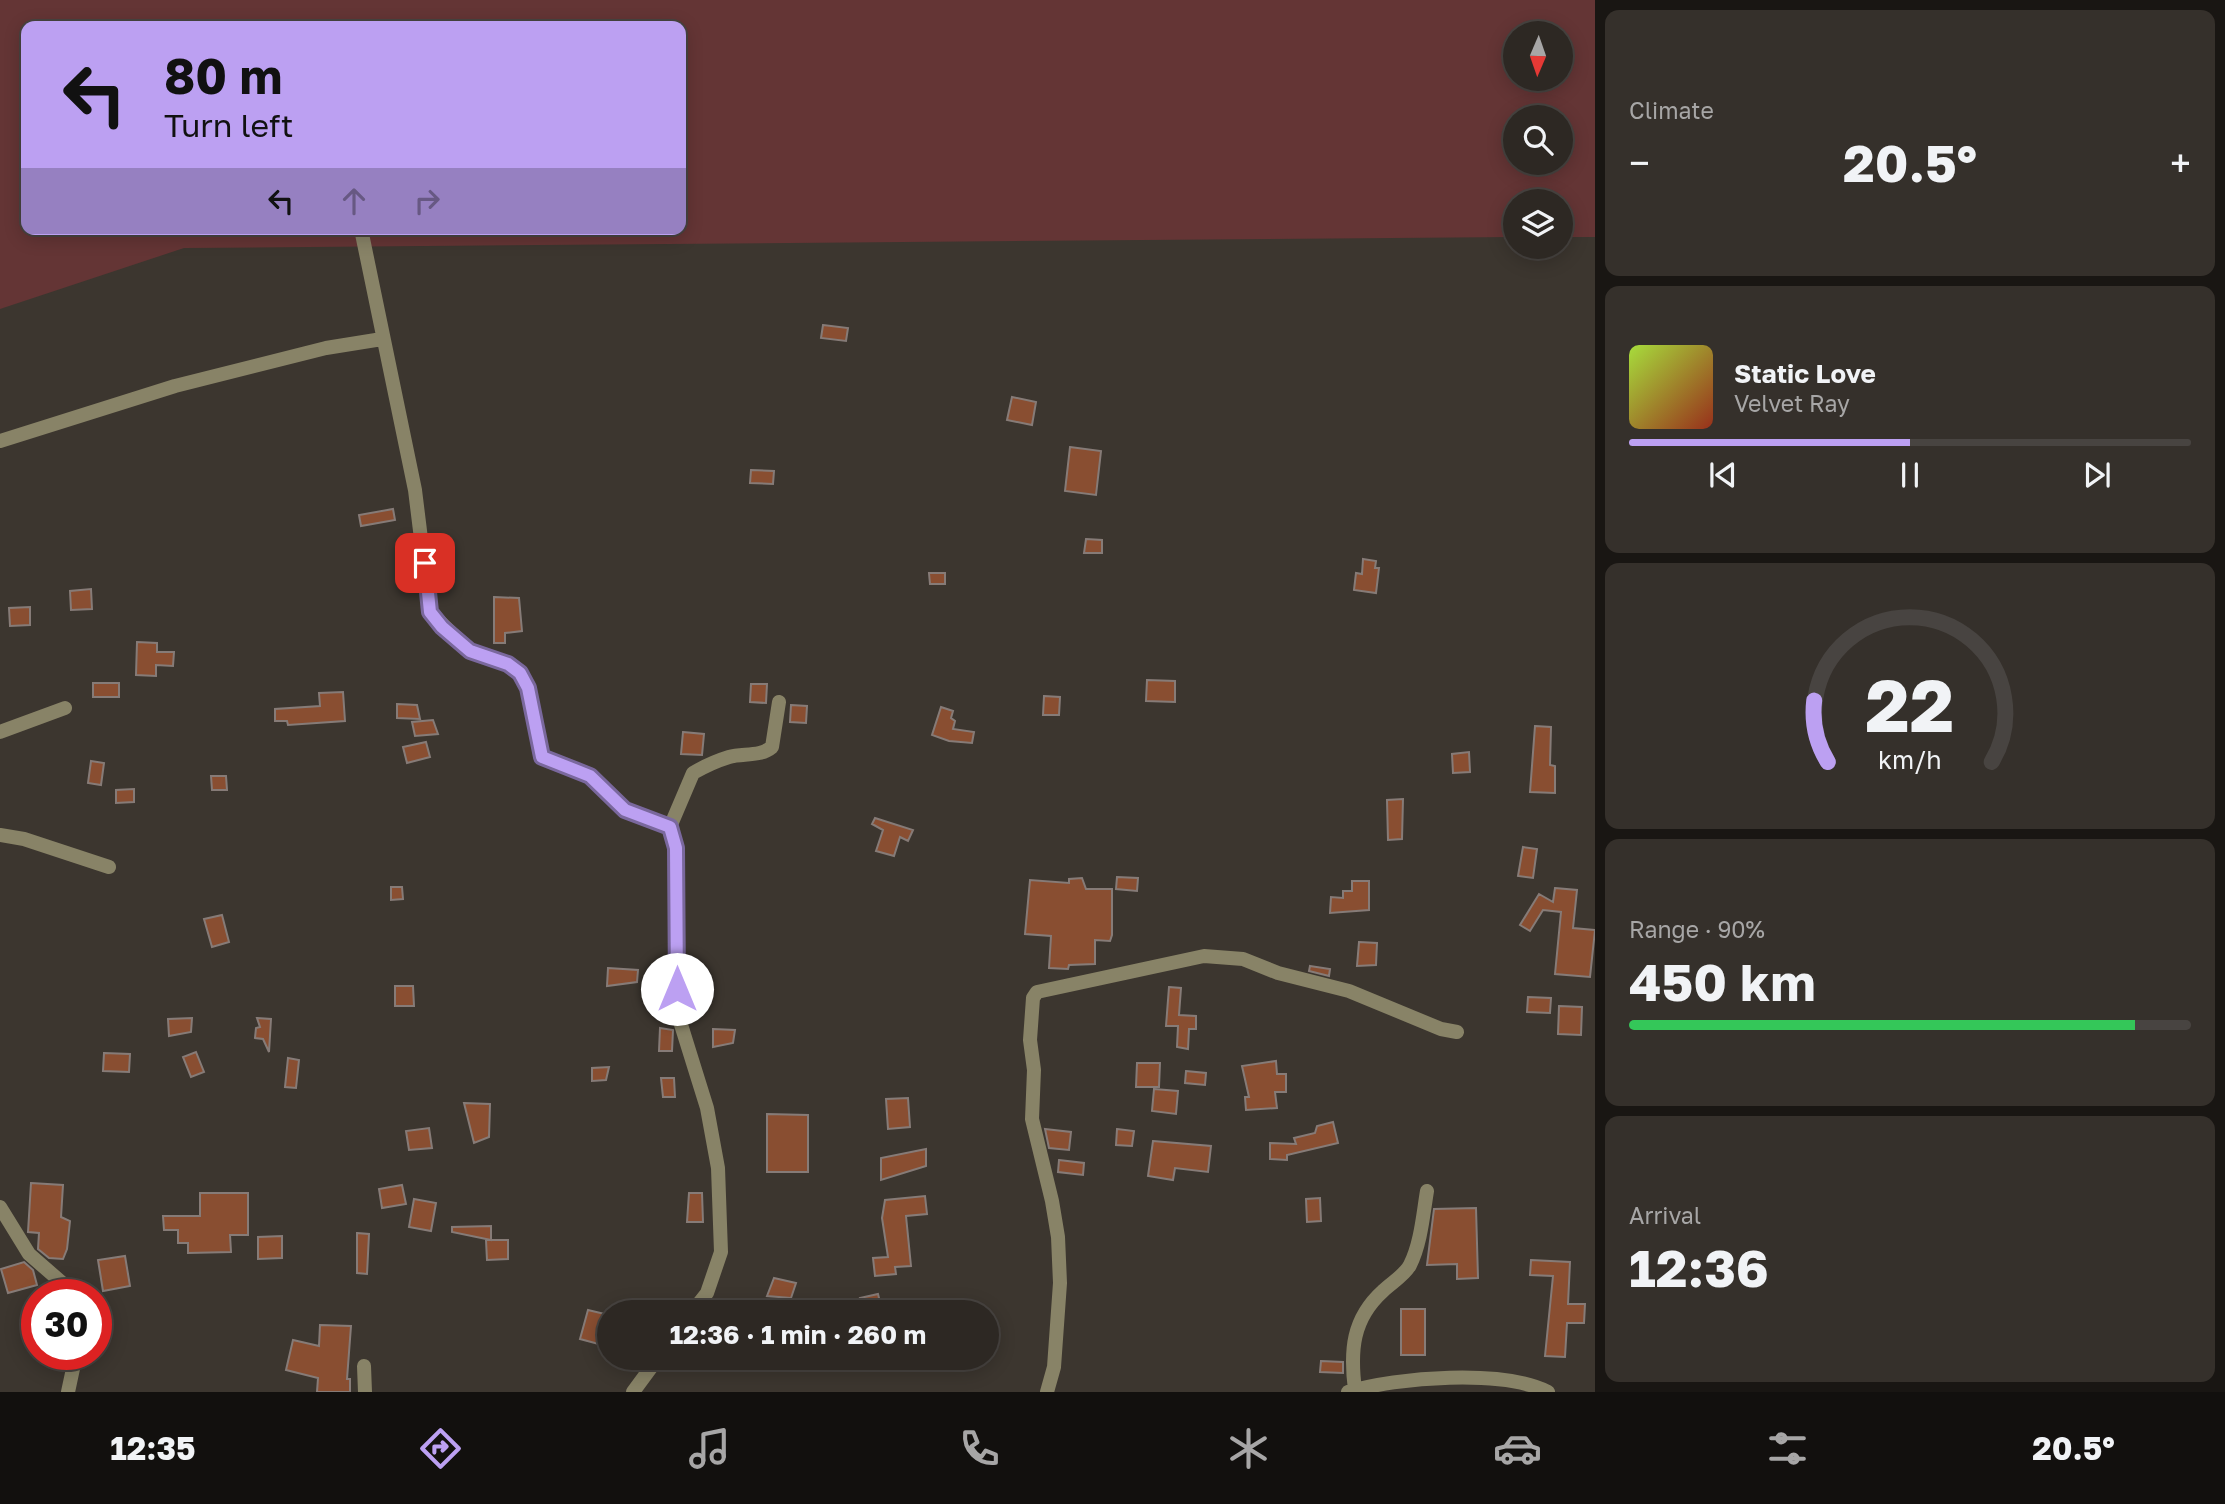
<!DOCTYPE html>
<meta charset="utf-8">
<style>
body{margin:0;font-family:"Golos Text",sans-serif;background:#35302b;color:#f1f3f6;height:100vh;display:flex;flex-direction:column;font-size:26px;white-space:nowrap}
*{box-sizing:border-box;margin:0}
p{font-size:23px;color:#a7a6a6}
.icon{flex:none;width:38px;height:38px;fill:none;stroke:currentColor;stroke-width:2;stroke-linecap:round;stroke-linejoin:round}
.map{position:relative;flex:1;overflow:hidden}
.side{display:flex;flex-direction:column;gap:10px;padding:10px;background:#191613;width:630px}
.side>*{flex:none}
.banner{position:absolute;left:21px;top:21px;width:665px;height:214px;border-radius:14px;box-shadow:0 4px 18px #0003,0 0 0 2px #484441;background:#bca0f2;color:#111;overflow:hidden}
.needle{width:46px;rotate:182deg}
.fabs{position:absolute;left:1503px;top:21px;display:grid;gap:14px}
.fabs a{display:grid;place-items:center;width:70px;height:70px;border-radius:50%;background:#2d2823;box-shadow:0 4px 18px #0003,0 0 0 2px #484441;font-size:35px}
.speed{position:absolute;left:21px;top:1279px;display:flex;gap:14px;font-size:35px;font-weight:700;text-align:center}
.speed>*{display:grid;place-content:center;width:91px;height:91px;border-radius:50%;background:#2d2823;box-shadow:0 4px 18px #0003,0 0 0 2px #484441;line-height:1}
.speed .limit{border:10px solid #d22;background:#fff;color:#111}
.pin{position:absolute;display:grid;place-items:center;width:60px;height:60px;color:#fff;margin:-30px;border-radius:14px;box-shadow:0 4px 10px #0006}
.me{position:absolute;width:77px;margin:-38px;rotate:0deg;stroke-linejoin:round;filter:drop-shadow(0 0 5px #0008)}
.turn{display:flex;align-items:center;gap:24px;height:147px;padding:0 28px;font-size:32px}
.turn .icon{width:91px;height:91px;stroke-width:2.5}
.turn b{display:block;font-size:49px;line-height:60px}
.lanes{display:flex;align-items:center;height:66px;padding:0 28px;background:#0003;justify-content:center;gap:35px;direction:ltr}
.lanes .off{opacity:.35}
.big{font-size:52px;font-weight:700;line-height:1.1}
.side .widget{flex:1;display:flex;flex-direction:column;justify-content:center;gap:10px;min-width:0;padding:0 24px;border-radius:14px;background:#35302b}
.side .dial{align-items:center;gap:0}
.dial svg{height:182px;overflow:visible;fill:none;stroke:#484441;stroke-width:7;stroke-linecap:round;text-anchor:middle}
.dial text{fill:#f1f3f6;stroke:none}
.song{display:flex;align-items:center;gap:21px}
.cover{width:84px;height:84px;border-radius:10px;background:linear-gradient(135deg,hsl(80 70% 55%),hsl(10 70% 35%))}
.played{height:7px;border-radius:4px;background:linear-gradient(90deg,#bca0f2 50%,#484441 50%)}
.keys{display:flex;justify-content:space-around;direction:ltr}
.heat{display:flex;justify-content:space-between;align-items:center;font-size:38px;direction:ltr}
.charge{height:10px;border-radius:5px;background:linear-gradient(90deg,#34c759 90%,#484441 0)}
.trip{position:absolute;left:597px;top:1300px;width:402px;height:70px;border-radius:35px;background:#2d2823;box-shadow:0 4px 18px #0003,0 0 0 2px #484441;font-weight:700;line-height:70px;text-align:center}
.dock{display:flex;height:112px;justify-content:space-around;align-items:center;background:#12100e;color:#a7a6a6}
.dock .icon{width:49px;height:49px}
.dock .active{color:#bca0f2}
.dock b{font-size:32px;color:#f1f3f6}
main{display:flex;flex:1;min-height:0}
.map>svg:first-child{display:block}
.green{fill:#643535;fill-rule:evenodd}
.building{fill:#894e31;stroke:#867b77;stroke-width:2}
.lines{fill:none;stroke-linecap:round;stroke-linejoin:round}
.minor{stroke:#888367;stroke-width:14}
.route-casing{stroke:#7a689d;stroke-width:18}
.route{stroke:#bca0f2;stroke-width:12}
</style>
<main>
<div class="map">
<svg width="1595" height="1392" viewBox="0 0 1595 1392">
<rect width="100%" height="100%" fill="#3c362f"/>
<path class="green" d="M0 0H1595V237H1561V201H1516L1515 237 184 248 0 309ZM26 26H681V229H26ZM1516 33H1561V79H1516ZM1516 117H1561V163H1516Z"/>
<path class="building" d="M823 325 848 328 846 341 821 338Z
M1012 397 1036 402 1032 425 1007 420Z
M1070 447 1101 451 1096 495 1065 491Z
M751 470 774 471 773 484 750 483Z
M393 509 395 520 361 526 359 515Z
M1086 539 1102 540V553H1084Z
M1363 559 1376 561 1375 568H1379L1376 593 1354 590 1356 573 1362 574Z
M929 573H945V584H930Z
M91 589 92 609 71 610 70 591Z
M494 597 519 598 522 631 505 633V643H494Z
M30 607V625L10 626 9 608Z
M137 642 157 643V652H174L173 666 156 665V676L136 675Z
M1147 680 1175 681V702L1146 701Z
M93 683H119V697H93Z
M751 684H767L766 703 750 702Z
M343 692 345 721 288 725 287 721H275V709L320 706 319 693Z
M1044 696 1060 697 1059 715H1043Z
M397 704 417 705 420 719 397 718Z
M791 705 807 706 806 723 790 722Z
M941 707 953 711 951 718 955 721 953 729 974 732 972 743 949 741 932 735Z
M433 720 438 734 415 736 412 722Z
M1535 726 1551 727 1550 765 1555 766V793L1530 792Z
M683 732 704 734 702 755 681 754Z
M426 742 430 757 407 763 403 747Z
M1469 752 1470 772 1453 773 1452 754Z
M91 761 104 763 101 785 88 783Z
M211 776H226L227 790H212Z
M134 789V802L116 803V790Z
M1403 799 1402 839 1388 840 1387 800Z
M875 818 913 830 908 841 900 837 894 856 876 851 883 830 872 824Z
M1523 847 1537 849 1533 878 1518 876Z
M1117 877 1138 878 1137 891 1116 889Z
M1082 878 1086 889H1112V935L1110 941 1095 940V964L1069 965 1068 969 1049 968 1051 936 1025 934 1030 880 1069 883V879Z
M1352 881H1369V910L1330 913 1331 897 1343 898V891H1352Z
M391 887H402L403 899 391 900Z
M1555 888 1577 890 1573 928 1595 930 1590 977 1555 974 1561 912 1543 910 1530 931 1520 925 1539 894 1553 902Z
M222 915 229 942 212 947 204 919Z
M1359 942 1377 943 1376 965 1357 966Z
M1310 966 1330 969 1329 976 1309 971Z
M608 968 638 970 637 982 607 986Z
M395 986H413L414 1006H395Z
M1169 987 1181 988 1179 1015 1196 1016V1029H1189L1188 1049 1177 1047 1178 1026H1166Z
M1528 997 1551 998 1550 1013 1527 1012Z
M1559 1006 1582 1007 1581 1035 1558 1034Z
M192 1018 191 1032 169 1036 168 1019Z
M257 1018 271 1019 269 1052 263 1039 255 1038 256 1028 260 1027Z
M660 1028 673 1030 672 1051H659Z
M713 1029 735 1030 733 1043 713 1047Z
M196 1052 204 1072 191 1077 183 1057Z
M104 1053 130 1054 129 1072 103 1071Z
M288 1058 299 1060 296 1088 285 1087Z
M1276 1061 1277 1074H1286V1092H1275L1277 1108 1246 1110 1245 1097H1249L1242 1066Z
M1137 1063H1160L1159 1087H1136Z
M609 1067 606 1080 592 1081V1068Z
M1186 1071 1206 1073 1205 1085 1185 1083Z
M661 1078H674L675 1097H663Z
M1154 1089 1178 1091 1176 1114 1152 1111Z
M908 1098 910 1127 888 1129 886 1099Z
M464 1103 490 1104 489 1137 474 1143Z
M767 1114 808 1115V1172H767Z
M1333 1122 1338 1143 1287 1155V1160L1270 1159V1143L1296 1144 1294 1138 1315 1133 1317 1126Z
M429 1128 432 1148 409 1150 406 1131Z
M1045 1129 1071 1132 1069 1150 1049 1148Z
M1117 1129 1134 1131 1132 1146 1116 1145Z
M1153 1141 1211 1146 1208 1172 1175 1168 1173 1180 1148 1176Z
M926 1149V1166L881 1180V1158Z
M1059 1160 1084 1163 1083 1175 1058 1172Z
M31 1183 63 1185 61 1217 70 1221 67 1249 63 1259 49 1258 38 1249 39 1233 28 1232Z
M402 1185 406 1204 382 1208 379 1189Z
M200 1193H248V1235H230L231 1252 188 1253V1243H178V1230H164L163 1216H200Z
M689 1193H702L703 1222H687Z
M925 1196 927 1214 906 1216 911 1266 895 1267 896 1274 875 1276 873 1258 888 1257 882 1218 885 1200Z
M1320 1198 1321 1221 1307 1222 1306 1199Z
M414 1199 436 1203 431 1231 409 1227Z
M1476 1208 1478 1278 1457 1279V1264L1427 1265 1434 1209Z
M491 1226V1240L452 1232V1227Z
M357 1233 369 1234 367 1274 357 1273Z
M282 1236V1258L258 1259V1237Z
M486 1240H508V1259L487 1260Z
M125 1256 130 1286 103 1291 98 1260Z
M1531 1260 1570 1262 1568 1304H1585L1584 1323H1567L1565 1357 1545 1356 1553 1276 1530 1275Z
M24 1262 33 1270 37 1285 8 1293 1 1269Z
M774 1278 796 1283 791 1298 767 1296Z
M878 1294 881 1306 863 1309 860 1298Z
M816 1299 832 1300 831 1310 815 1312Z
M1401 1309H1425V1355H1401Z
M588 1310 609 1315 606 1346 580 1339Z
M320 1325 351 1326 347 1379H350V1392H317L318 1378 286 1370 293 1340 319 1346Z
M1321 1361 1343 1362V1373L1320 1372Z"/>
<g class="lines">
<path class="minor" d="M361 229 415 490 430 612 470 651 508 664 520 673 528 688 543 757 590 776 625 810 670 827 676 848 678 1015 707 1108 718 1168 721 1252 707 1293 692 1312
M0 441 175 386 326 348 382 339
M0 732 65 708
M670 827 693 773C705 766 716 761 729 757 743 753 760 757 772 747L779 702
M0 835 24 839 109 867
M0 1207 29 1254 76 1295
M364 1366 365 1392
M1355 1390C1350 1351 1352 1319 1383 1291 1391 1283 1405 1275 1410 1265 1421 1243 1423 1215 1427 1191
M68 1392 74 1364 84 1354
M633 1392 658 1358
M1047 1392 1054 1367 1060 1283 1058 1237 1052 1201 1032 1119 1034 1070 1030 1040 1033 998 1037 992 1204 956 1243 959 1278 973 1349 991 1441 1029 1457 1032
M1348 1392C1397 1377 1503 1369 1548 1392"/>
</g>
<g class="lines">
<g class="route-casing">
<path id="route" d="M425 563 430 612 442 627 470 651 508 664 520 673 528 688 542 757 590 776 625 810 670 827 676 848 677 989"/>
</g>
<use href="#route" class="route"/>
</g>
</svg>
<div class="fabs">
<a><svg class="needle" viewBox="-14 -14 28 28"><path d="M0-13l5 13h-10z" fill="#e53935"/><path d="M0 13l5-13h-10z" fill="#a7a6a6"/></svg></a>
<a><svg class="icon" aria-label="search" viewBox="0 0 24 24"><circle cx="10" cy="10" r="6"/><path d="M15 15l6 6"/></svg></a>
<a><svg class="icon" aria-label="layers" viewBox="0 0 24 24"><path d="M12 4l9 5-9 5-9-5zM3 14l9 5 9-5"/></svg></a>
</div>
<div class="speed"><div class="limit">30</div></div>
<div class="pin" style="left:425px;top:563px;background:#d93025"><svg class="icon" aria-label="arrive" viewBox="0 0 24 24"><path d="M6 21V4h12l-3 4 3 4H6"/></svg></div>
<svg class="me" style="left:677px;top:989px" viewBox="-20 -20 40 40"><circle r="19" fill="#fff"/><path d="M0-13L10 11 0 6-10 11z" fill="#bca0f2"/></svg>
<div class="trip">12:36 · 1 min · 260 m</div>
<div class="banner">
<div class="turn"><svg class="icon" aria-label="left" viewBox="0 0 24 24"><path d="M17 20v-9H6M10 6l-5 5 5 5"/></svg><div><b>80 m</b>Turn left</div></div>
<div class="lanes"><svg class="icon" aria-label="left" viewBox="0 0 24 24"><path d="M17 20v-9H6M10 6l-5 5 5 5"/></svg><svg class="icon off" aria-label="ahead" viewBox="0 0 24 24"><path d="M12 20V5M6 11l6-6 6 6"/></svg><svg class="icon off" aria-label="right" viewBox="0 0 24 24"><path d="M7 20v-9h11M14 6l5 5-5 5"/></svg></div>
</div>
</div>
<section class="side">
<div class="widget"><p>Climate</p>
<div class="heat"><a>−</a><b class="big">20.5°</b><a>+</a></div>
</div>
<div class="widget">
<div class="song"><i class="cover"></i><div><b>Static Love</b><p>Velvet Ray</p></div></div>
<div class="played"></div>
<div class="keys"><svg class="icon" aria-label="previous" viewBox="0 0 24 24"><path d="M18 5L8 12l10 7zM5 5v14"/></svg><svg class="icon" aria-label="pause" viewBox="0 0 24 24"><path d="M8 5v14M16 5v14"/></svg><svg class="icon" aria-label="next" viewBox="0 0 24 24"><path d="M6 5l10 7-10 7zM19 5v14"/></svg></div>
</div>
<div class="widget dial"><svg viewBox="0 0 100 80">
<path d="M14 69A42 42 0 1 1 86 69"/>
<path d="M14 69A42 42 0 0 1 8 42" stroke="#bca0f2"/>
<text x="50" y="56" font-size="32" font-weight="700">22</text>
<text x="50" y="72" font-size="11">km/h</text>
</svg></div>
<div class="widget"><p>Range · 90%</p><b class="big">450 km</b><div class="charge"></div></div>
<div class="widget"><p>Arrival</p><b class="big">12:36</b></div>
</section>
</main>
<nav class="dock">
<b>12:35</b>
<svg class="icon active" aria-label="directions" viewBox="0 0 24 24"><path d="M12 3l9 9-9 9-9-9zM9 14v-3h6M13 9l2 2-2 2"/></svg>
<svg class="icon" aria-label="music" viewBox="0 0 24 24"><path d="M9 18V5l10-2v13"/><circle cx="6" cy="18" r="3"/><circle cx="16" cy="16" r="3"/></svg>
<svg class="icon" aria-label="phone" viewBox="0 0 24 24"><path d="M5 4h4l2 5-3 2q2 4 5 5l2-3 5 2v4C11 20 4 13 5 4z"/></svg>
<svg class="icon" aria-label="climate" viewBox="0 0 24 24"><path d="M12 3v18M4 7l16 10M4 17L20 7"/></svg>
<svg class="icon" aria-label="car" viewBox="0 0 24 24"><path d="M5 17H2v-5l4-1 3-4h7l3 4 3 1v5h-3M9 17h6M6 11h13"/><circle cx="7" cy="17" r="2"/><circle cx="17" cy="17" r="2"/></svg>
<svg class="icon" aria-label="filters" viewBox="0 0 24 24"><path d="M4 7h16M4 17h16"/><circle cx="9" cy="7" r="2"/><circle cx="15" cy="17" r="2"/></svg>
<b>20.5°</b>
</nav>
